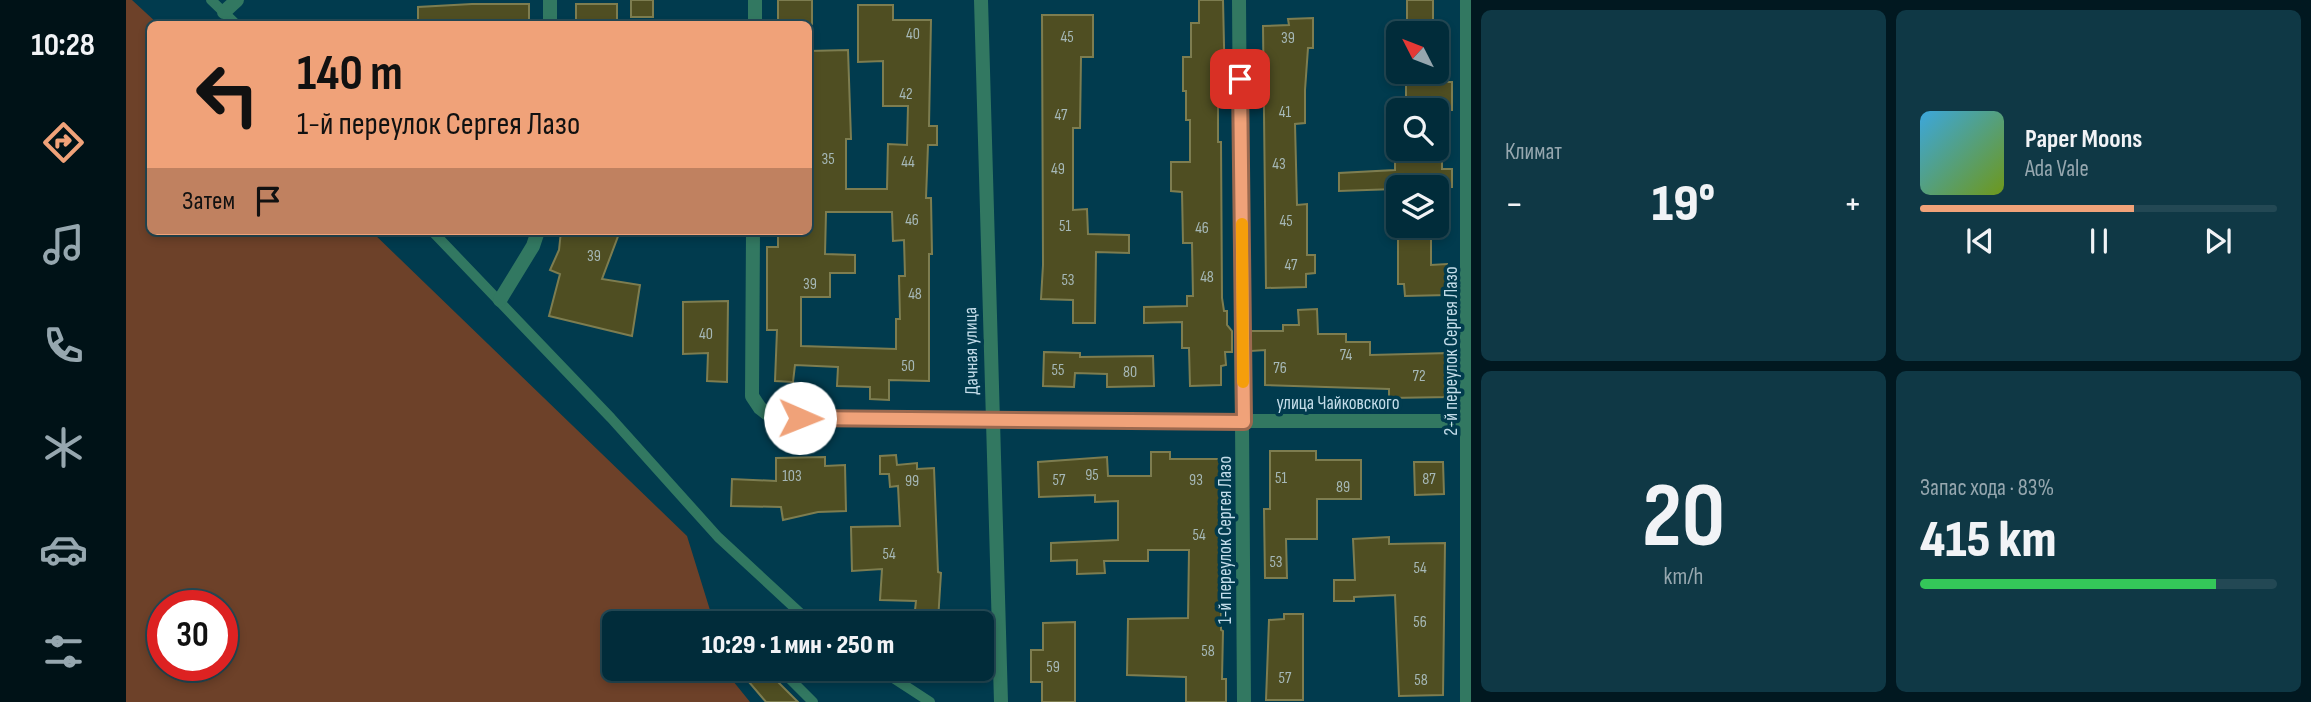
<!DOCTYPE html>
<html lang="ru">
<meta charset="utf-8">
<style>
body{margin:0;font-family:"Sofia Sans Condensed",sans-serif;background:#0f3845;color:#f1f3f6;height:100vh;display:flex;flex-direction:column;font-size:26px;white-space:nowrap}
*{box-sizing:border-box;margin:0}
p{font-size:23px;color:#96a7af}
.icon{flex:none;width:38px;height:38px;fill:none;stroke:currentColor;stroke-width:2;stroke-linecap:round;stroke-linejoin:round}
.map{position:relative;flex:1;overflow:hidden}
.drawer{display:flex;flex-direction:column;gap:10px;padding:10px;background:#011820;width:840px}
.drawer>*{flex:none}
.top-card{position:absolute;left:21px;top:21px;width:665px;height:214px;border-radius:10px;box-shadow:0 4px 10px #0003,0 0 0 2px #234854;background:#f0a279;color:#111;overflow:hidden}
.needle{width:46px;rotate:312deg}
.controls{position:absolute;left:1260px;top:21px;display:grid;gap:14px}
.controls a{display:grid;place-items:center;width:63px;height:63px;border-radius:10px;background:#012c3a;box-shadow:0 4px 10px #0003,0 0 0 2px #234854;font-size:35px}
.speed{position:absolute;left:21px;top:590px;display:flex;gap:14px;font-size:35px;font-weight:700;text-align:center}
.speed>*{display:grid;place-content:center;width:91px;height:91px;border-radius:50%;background:#012c3a;box-shadow:0 4px 10px #0003,0 0 0 2px #234854;line-height:1}
.speed .limit{border:10px solid #d22;background:#fff;color:#111}
.pin{position:absolute;display:grid;place-items:center;width:60px;height:60px;color:#fff;margin:-30px;border-radius:14px;box-shadow:0 4px 10px #0006}
.me{position:absolute;width:77px;margin:-38px;rotate:91deg;stroke-linejoin:round;filter:drop-shadow(0 0 5px #0008)}
.turn{display:flex;align-items:center;gap:24px;height:147px;padding:0 35px;font-size:32px}
.turn .icon{width:91px;height:91px;stroke-width:2.5}
.turn b{display:block;font-size:49px;line-height:60px}
.then{display:flex;align-items:center;height:66px;padding:0 35px;background:#0003;gap:14px;font-size:26px}
.big{font-size:52px;font-weight:800;line-height:1.1}
.drawer .card{flex:1;display:flex;flex-direction:column;justify-content:center;gap:10px;min-width:0;padding:0 24px;border-radius:10px;background:#0f3845}
.drawer .dial{align-items:center;gap:0}
.dial b{font-size:91px;line-height:1}
.song{display:flex;align-items:center;gap:21px}
.cover{width:84px;height:84px;border-radius:10px;background:linear-gradient(135deg,hsl(200 70% 55%),hsl(80 70% 35%))}
.played{height:7px;border-radius:4px;background:linear-gradient(90deg,#f0a279 60%,#234854 60%)}
.keys{display:flex;justify-content:space-around;direction:ltr}
.heat{display:flex;justify-content:space-between;align-items:center;font-size:38px;direction:ltr}
.charge{height:10px;border-radius:5px;background:linear-gradient(90deg,#34c759 83%,#234854 0)}
.drawer .tiles{flex:1;display:grid;gap:10px;grid-template-columns:repeat(2,1fr)}
.trip{position:absolute;left:476px;top:611px;width:392px;height:70px;border-radius:10px;background:#012c3a;box-shadow:0 4px 10px #0003,0 0 0 2px #234854;font-weight:800;line-height:70px;text-align:center}
main{display:flex;flex:1;min-height:0}
.menu{display:flex;flex-direction:column;width:126px;justify-content:space-around;align-items:center;background:#001217;color:#96a7af}
.menu .icon{width:49px;height:49px}
.menu .active{color:#f0a279}
.menu b{font-size:32px;color:#f1f3f6}
.map>svg:first-child{display:block}
.green{fill:#6d4129;fill-rule:evenodd}
.building{fill:#4f4e22;stroke:#7d7d50;stroke-width:2;fill-rule:evenodd}
.lines{fill:none;stroke-linecap:round;stroke-linejoin:round}
.lane{stroke:#327861;stroke-width:10}
.street{stroke:#327861;stroke-width:14}
.route-casing{stroke:#9c694f;stroke-width:18}
.route{stroke:#f0a279;stroke-width:12}
.slow{stroke:#f59e0b;stroke-width:12}
.labels{text-anchor:middle;stroke-width:7;stroke-linejoin:round;paint-order:stroke}
.number-label{font-size:16px;fill:#a6b8b7}
.street-label{font-size:19px;fill:#c3dce9;stroke:#013b4e}
</style>
<main>
<nav class="menu">
<b>10:28</b>
<svg class="icon active" aria-label="directions" viewBox="0 0 24 24"><path d="M12 3l9 9-9 9-9-9zM9 14v-3h6M13 9l2 2-2 2"/></svg>
<svg class="icon" aria-label="music" viewBox="0 0 24 24"><path d="M9 18V5l10-2v13"/><circle cx="6" cy="18" r="3"/><circle cx="16" cy="16" r="3"/></svg>
<svg class="icon" aria-label="phone" viewBox="0 0 24 24"><path d="M5 4h4l2 5-3 2q2 4 5 5l2-3 5 2v4C11 20 4 13 5 4z"/></svg>
<svg class="icon" aria-label="climate" viewBox="0 0 24 24"><path d="M12 3v18M4 7l16 10M4 17L20 7"/></svg>
<svg class="icon" aria-label="car" viewBox="0 0 24 24"><path d="M5 17H2v-5l4-1 3-4h7l3 4 3 1v5h-3M9 17h6M6 11h13"/><circle cx="7" cy="17" r="2"/><circle cx="17" cy="17" r="2"/></svg>
<svg class="icon" aria-label="filters" viewBox="0 0 24 24"><path d="M4 7h16M4 17h16"/><circle cx="9" cy="7" r="2"/><circle cx="15" cy="17" r="2"/></svg>
</nav>
<div class="map">
<svg width="1345" height="702" viewBox="0 0 1345 702">
<rect width="100%" height="100%" fill="#013b4e"/>
<path class="green" d="M0 0H6L32 24H24V231H245L561 536 588 623H488V668L603 669 607 681 624 702H0ZM37 606H96V665H37Z"/>
<path class="building" d="M505 0H527V17H505Z
M652 0H686V24H652Z
M1073 0H1097L1099 91H1092V142H1095L1096 298 1098 311H1101V325L1106 331V352H1099L1100 365 1095 366V385L1064 386 1063 348H1056V322L1018 323V307L1061 306V296H1067L1066 243H1057L1056 192 1045 191V162H1064V120H1060V91H1057V57H1065V23H1073Z
M1281 0H1307V33H1281Z
M346 4H403V24H369V22L292 24V7Z
M450 4H491V24H450Z
M732 5H767V20H805L803 126H811V145H802L800 198H805L806 254H803V381L763 380V400L744 399V387L711 386 712 367 669 365 667 382 649 381 651 330H641V247H652V231H682V51L722 50 725 139H720V189H761L762 144 781 145 782 106H757V61L732 62ZM700 212H766L767 241 778 240 779 276H773L774 319H770V349L675 346V297H704V273H729V255L699 254Z
M916 15H967V57H955L954 128H947V210L961 209 962 234 1003 235V253L970 252 969 323H947V300L915 299 917 265Z
M1187 18V48H1182L1179 90V123L1169 124 1171 205 1181 204V255H1189V273L1180 274V287L1140 288 1137 26 1163 25 1162 19Z
M1280 75H1318V82H1326V110H1280Z
M1269 149H1316V169H1326V187L1213 191V173L1269 170Z
M1272 226H1305V265L1321 264 1322 295 1279 296 1278 284H1272Z
M435 231H494L476 279 514 285 506 336 423 316 434 274 424 270 433 250Z
M602 301 601 382 581 381 582 353 557 354V302Z
M1191 309 1192 334H1220V342H1244V355L1323 353 1324 397 1263 398V389L1139 385V350L1125 351V331H1157V325H1173L1172 310Z
M918 352 954 353V357L1027 356 1028 386 981 387V374L949 373 948 387 917 386Z
M1144 451H1190V460H1235V499H1191V539H1160L1161 578H1139L1138 509H1144Z
M1025 452H1044V459H1095V630L1097 631 1096 679H1100V702H1060V677L1001 675 1002 619 1062 618 1063 550H1022V561H978L979 573 951 574V560L925 561V543L992 540V501L969 502V495L913 497 912 462 981 457 982 476H1025Z
M770 455 771 465 791 463V469L808 468 812 572 815 573 812 621 788 619 790 601 754 600 756 569 726 571 725 527 774 526 772 486 764 487 763 474H754V456Z
M699 457V466L719 465 720 511 692 512 657 520 655 507 605 506 606 479 650 481V458Z
M1288 462H1317L1318 494 1289 495Z
M1263 537V544L1319 543 1317 695 1273 696 1269 595 1228 597V601H1208V580H1229L1227 539Z
M1158 614H1177V700H1140L1143 620 1158 619Z
M949 622V702H916V682H905V650H917V623Z
M611 668H638L672 702H640Z"/>
<g class="lines">
<path class="lane" d="M85 0 110 24
M306 231 485 418 592 537 685 623
M752 668 804 702
M661 676 687 702"/>
<path class="street" d="M855 0 875 702
M1113 0 1118 702
M98 12 111 0
M424 24V0
M629 24V0
M627 231 626 396 634 408 647 418 865 421H1345
M374 300 407 246 412 231
M1341 702V0"/>
</g>
<g class="lines">
<g class="route-casing">
<path id="route" d="M674 418 1118 422 1114 79"/>
</g>
<use href="#route" class="route"/>
<path class="slow" d="M1116 224 1117 382"/>
</g>
<g class="labels">
<g class="number-label">
<text x="787" y="39">40</text>
<text x="941" y="42">45</text>
<text x="1162" y="43">39</text>
<text x="780" y="99">42</text>
<text x="1159" y="117">41</text>
<text x="935" y="120">47</text>
<text x="702" y="164">35</text>
<text x="782" y="167">44</text>
<text x="1153" y="169">43</text>
<text x="932" y="174">49</text>
<text x="786" y="225">46</text>
<text x="1160" y="226">45</text>
<text x="939" y="231">51</text>
<text x="1076" y="233">46</text>
<text x="468" y="261">39</text>
<text x="1165" y="270">47</text>
<text x="1081" y="282">48</text>
<text x="942" y="285">53</text>
<text x="684" y="289">39</text>
<text x="789" y="299">48</text>
<text x="580" y="339">40</text>
<text x="1220" y="360">74</text>
<text x="782" y="371">50</text>
<text x="1154" y="373">76</text>
<text x="932" y="375">55</text>
<text x="1004" y="377">80</text>
<text x="1293" y="381">72</text>
<text x="966" y="480">95</text>
<text x="666" y="481">103</text>
<text x="1155" y="483">51</text>
<text x="1303" y="484">87</text>
<text x="933" y="485">57</text>
<text x="1070" y="485">93</text>
<text x="786" y="486">99</text>
<text x="1217" y="492">89</text>
<text x="1073" y="540">54</text>
<text x="763" y="559">54</text>
<text x="1150" y="567">53</text>
<text x="1294" y="573">54</text>
<text x="1294" y="627">56</text>
<text x="1082" y="656">58</text>
<text x="927" y="672">59</text>
<text x="1159" y="683">57</text>
<text x="1295" y="685">58</text>
</g>
<g class="street-label">
<text transform="translate(844 351) rotate(-91)" y="7">Дачная улица</text>
<text transform="translate(1324 351) rotate(-90)" y="7">2-й переулок Сергея Лазо</text>
<text x="1212" y="409">улица Чайковского</text>
<text transform="translate(1098 540) rotate(-90)" y="7">1-й переулок Сергея Лазо</text>
</g>
</g>
</svg>
<div class="controls">
<a><svg class="needle" viewBox="-14 -14 28 28"><path d="M0-13l5 13h-10z" fill="#e53935"/><path d="M0 13l5-13h-10z" fill="#96a7af"/></svg></a>
<a><svg class="icon" aria-label="search" viewBox="0 0 24 24"><circle cx="10" cy="10" r="6"/><path d="M15 15l6 6"/></svg></a>
<a><svg class="icon" aria-label="layers" viewBox="0 0 24 24"><path d="M12 4l9 5-9 5-9-5zM3 14l9 5 9-5"/></svg></a>
</div>
<div class="speed"><div class="limit">30</div></div>
<div class="pin" style="left:1114px;top:79px;background:#d93025"><svg class="icon" aria-label="arrive" viewBox="0 0 24 24"><path d="M6 21V4h12l-3 4 3 4H6"/></svg></div>
<svg class="me" style="left:674px;top:418px" viewBox="-20 -20 40 40"><circle r="19" fill="#fff"/><path d="M0-13L10 11 0 6-10 11z" fill="#f0a279"/></svg>
<div class="trip">10:29 · 1 мин · 250 m</div>
<div class="top-card">
<div class="turn"><svg class="icon" aria-label="left" viewBox="0 0 24 24"><path d="M17 20v-9H6M10 6l-5 5 5 5"/></svg><div><b>140 m</b>1-й переулок Сергея Лазо</div></div>
<div class="then">Затем<svg class="icon" aria-label="arrive" viewBox="0 0 24 24"><path d="M6 21V4h12l-3 4 3 4H6"/></svg></div>
</div>
</div>
<section class="drawer">
<div class="tiles">
<div class="card"><p>Климат</p>
<div class="heat"><a>−</a><b class="big">19°</b><a>+</a></div>
</div>
<div class="card">
<div class="song"><i class="cover"></i><div><b>Paper Moons</b><p>Ada Vale</p></div></div>
<div class="played"></div>
<div class="keys"><svg class="icon" aria-label="previous" viewBox="0 0 24 24"><path d="M18 5L8 12l10 7zM5 5v14"/></svg><svg class="icon" aria-label="pause" viewBox="0 0 24 24"><path d="M8 5v14M16 5v14"/></svg><svg class="icon" aria-label="next" viewBox="0 0 24 24"><path d="M6 5l10 7-10 7zM19 5v14"/></svg></div>
</div>
<div class="card dial"><b>20</b><p>km/h</p></div>
<div class="card"><p>Запас хода · 83%</p><b class="big">415 km</b><div class="charge"></div></div>
</div>
</section>
</main>
